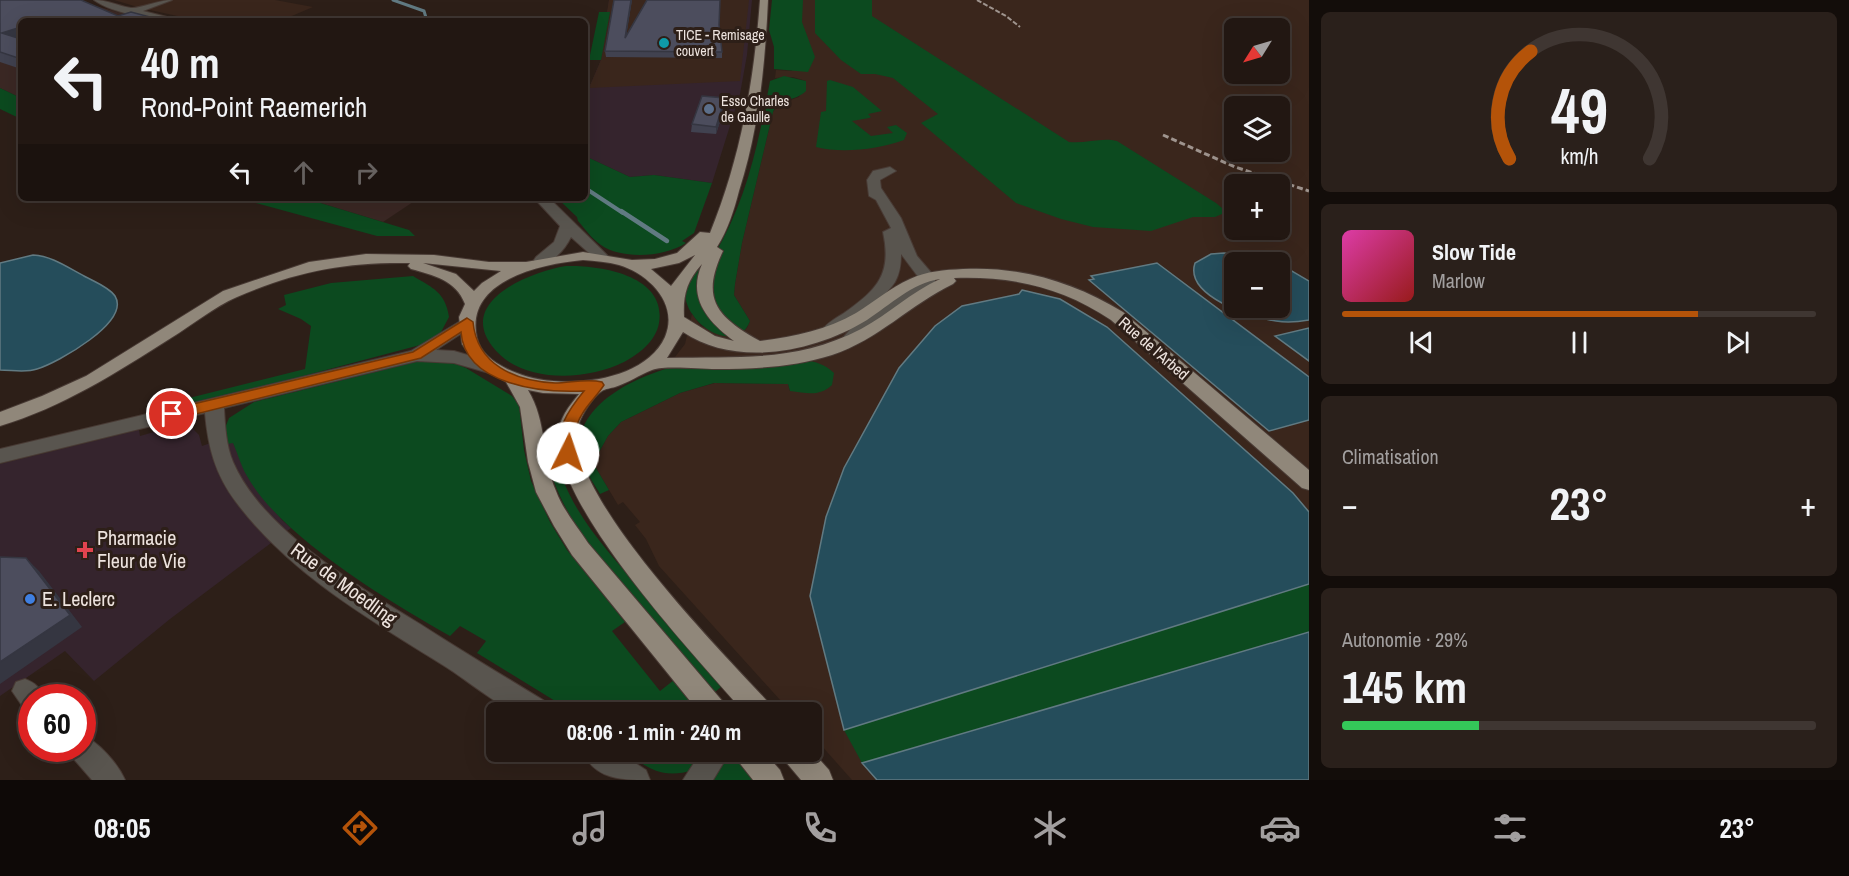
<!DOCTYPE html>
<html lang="fr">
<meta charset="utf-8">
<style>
body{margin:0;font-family:"Archivo Narrow",sans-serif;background:#2a201b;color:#f1f3f6;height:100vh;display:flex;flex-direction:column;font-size:22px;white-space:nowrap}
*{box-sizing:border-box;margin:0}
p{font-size:20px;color:#a29f9f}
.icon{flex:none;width:33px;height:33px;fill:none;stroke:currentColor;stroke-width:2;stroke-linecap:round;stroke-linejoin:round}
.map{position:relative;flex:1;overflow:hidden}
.sheet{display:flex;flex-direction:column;gap:12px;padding:12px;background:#130d0a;width:540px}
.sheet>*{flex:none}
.top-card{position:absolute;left:18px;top:18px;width:570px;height:183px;border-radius:9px;box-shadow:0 6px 24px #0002,0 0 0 2px #3f3632;background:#221712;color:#f1f3f6;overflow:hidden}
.needle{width:39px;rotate:233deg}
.fabs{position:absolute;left:1224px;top:18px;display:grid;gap:12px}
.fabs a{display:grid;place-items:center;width:66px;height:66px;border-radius:9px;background:#221712;box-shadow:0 6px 24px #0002,0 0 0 2px #3f3632;font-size:30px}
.speed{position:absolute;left:18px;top:684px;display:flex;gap:12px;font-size:30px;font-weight:700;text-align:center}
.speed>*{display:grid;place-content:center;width:78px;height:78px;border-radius:50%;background:#221712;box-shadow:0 6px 24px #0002,0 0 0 2px #3f3632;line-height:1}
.speed .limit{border:9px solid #d22;background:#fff;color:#111}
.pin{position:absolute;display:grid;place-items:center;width:51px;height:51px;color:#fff;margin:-26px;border:3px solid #fff;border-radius:50%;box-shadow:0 2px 6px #0007}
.me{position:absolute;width:66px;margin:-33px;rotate:4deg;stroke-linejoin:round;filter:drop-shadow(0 0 4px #0008)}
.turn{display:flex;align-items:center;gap:21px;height:126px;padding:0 24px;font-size:27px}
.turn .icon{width:78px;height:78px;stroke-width:2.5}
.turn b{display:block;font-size:42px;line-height:51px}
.lanes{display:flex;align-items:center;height:57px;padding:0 24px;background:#0003;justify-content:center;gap:30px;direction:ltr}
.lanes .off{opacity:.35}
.big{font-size:45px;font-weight:700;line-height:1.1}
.sheet .tile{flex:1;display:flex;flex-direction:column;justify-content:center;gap:9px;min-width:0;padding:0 21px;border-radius:9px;background:#2a201b}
.sheet .dial{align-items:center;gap:0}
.dial svg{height:156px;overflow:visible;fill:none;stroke:#3f3632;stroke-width:7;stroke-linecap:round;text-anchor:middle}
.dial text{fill:#f1f3f6;stroke:none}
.song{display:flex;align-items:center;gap:18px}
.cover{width:72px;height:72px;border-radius:9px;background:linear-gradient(135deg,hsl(320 70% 55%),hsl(0 70% 35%))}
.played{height:6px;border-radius:3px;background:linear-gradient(90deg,#b45309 75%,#3f3632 75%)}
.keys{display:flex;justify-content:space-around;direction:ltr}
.heat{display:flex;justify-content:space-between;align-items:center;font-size:33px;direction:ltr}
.charge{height:9px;border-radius:4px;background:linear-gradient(90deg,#34c759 29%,#3f3632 0)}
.trip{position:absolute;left:486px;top:702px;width:336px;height:60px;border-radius:9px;background:#221712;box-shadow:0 6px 24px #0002,0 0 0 2px #3f3632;font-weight:700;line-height:60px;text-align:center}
.tabs{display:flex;height:96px;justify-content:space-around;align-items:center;background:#0e0907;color:#a29f9f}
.tabs .icon{width:42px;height:42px}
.tabs .on{color:#b45309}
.tabs b{font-size:27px;color:#f1f3f6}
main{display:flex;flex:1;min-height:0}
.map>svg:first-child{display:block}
.commercial{fill:#35242d}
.built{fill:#3a261c;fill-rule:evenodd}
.education{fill:#3b2824}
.green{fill:#0c4a1f}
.water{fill:#254d5b;stroke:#617a82;stroke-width:1.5}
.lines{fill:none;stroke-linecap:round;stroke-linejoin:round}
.stream-far2{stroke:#617a82;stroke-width:3}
.stream-far1{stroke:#617a82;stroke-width:4}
.stream{stroke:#617a82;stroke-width:4.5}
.minor-casing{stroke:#483a34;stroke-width:2}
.major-casing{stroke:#483a34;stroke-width:2}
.minor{fill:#59554f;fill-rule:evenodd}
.major{fill:#90877a;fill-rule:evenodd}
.rail-far1{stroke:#9f948e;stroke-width:2;stroke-dasharray:5 2;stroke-linecap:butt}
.rail{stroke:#9f948e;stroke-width:3;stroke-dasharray:6 3;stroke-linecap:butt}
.wall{fill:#414250}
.shaded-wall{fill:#353641}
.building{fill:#4c4d5d;stroke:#353641;stroke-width:1.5}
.route{fill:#b45309;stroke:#753606;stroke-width:1.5}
.culture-dot{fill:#0f9aa8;stroke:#2d1f18;stroke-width:2}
.service-dot{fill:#5c6f8a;stroke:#2d1f18;stroke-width:2}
.health-dot{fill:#e0444e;stroke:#2d1f18;stroke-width:2}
.shop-dot{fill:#3f7fe0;stroke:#2d1f18;stroke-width:2}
.labels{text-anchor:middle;stroke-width:6;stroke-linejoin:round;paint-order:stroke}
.far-poi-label{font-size:14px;fill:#ede3de;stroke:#2d1f18;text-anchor:start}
.street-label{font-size:16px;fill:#ede3de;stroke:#2d1f18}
.near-poi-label{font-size:20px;fill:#ede3de;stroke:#2d1f18;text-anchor:start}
.near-street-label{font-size:20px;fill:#ede3de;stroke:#2d1f18}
</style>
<main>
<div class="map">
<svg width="1309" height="780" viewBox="0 0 1309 780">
<rect width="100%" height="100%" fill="#2d1f18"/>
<path class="commercial" d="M609 0H752L747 55 740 94 712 183 654 175 630 177 585 156V88H589L601 60Z
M178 425 191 427 199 435 202 446 225 438 233 442 248 477 282 520 291 528 170 619 94 681 65 651 0 696V464L139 430 140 436Z"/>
<path class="built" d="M114 0H275L313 7 280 21H200L141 8Z
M609 0H749L740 81 589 88 601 60 610 12H607Z
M797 0H1309V780H852L812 735V712H791L659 566 646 539 635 525 640 522 623 502 618 505 593 463 608 436 621 422 680 393 715 383 788 384 790 391 832 385 677 366 659 370 675 357 685 344 692 314 701 326 737 336 747 328 750 321 734 295 735 284 742 243 773 112 779 104 799 97 806 81 793 77 775 78 776 70 792 71ZM1234 28H1280V74H1234ZM1234 106H1280V152H1234ZM1234 184H1280V230H1234ZM1234 262H1280V308H1234Z"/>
<path class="education" d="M0 0H75L149 21H21V98L0 88Z
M304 198H419L383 222Z"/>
<path class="green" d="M772 0H803L802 22 815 57 808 72 774 69V47L769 30Z
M815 0H872V16L1069 142C1085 144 1102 137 1117 141L1216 203 1222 208V214L1215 217H1193L1151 231 1093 227 1061 219 1016 203 921 123 938 114 893 78 875 74H861L841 60 815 33Z
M599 12H610L601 60H589Z
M784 76 806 81V91C796 101 778 99 773 112L742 243 735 284 734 295 750 321C740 349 705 334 693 315 687 308 685 298 684 288 690 276 698 270 708 262 714 257 719 246 723 239 749 190 760 135 770 81Z
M830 80 853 87 882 111 868 114 871 117 869 118 852 121 871 136 893 133 887 127 896 125 907 133 904 140C878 149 843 154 816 147L821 112 826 111 827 81Z
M0 88 21 98V119L0 109Z
M585 156 630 177 654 175 712 183 694 233 682 241 686 243C665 257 622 260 601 245 592 239 585 229 578 221L577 217 557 198H585Z
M237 198H304L409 230 415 236H377Z
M566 266C600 265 667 275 659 323 656 341 639 354 624 362 586 381 520 384 492 346 457 300 533 271 566 266Z
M413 276C433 288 445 292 449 317L441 332 424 344 303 376 164 409 161 405 305 369 311 326 301 319 278 309 286 305 284 295 331 283Z
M804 360C816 362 825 364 834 373L832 385C819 397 807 393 790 391L788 384 714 383 680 393 621 422 608 436 593 463 609 490 600 494C593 482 584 470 581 456 570 406 638 375 677 366Z
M431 361 453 363 466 368 512 396 519 405 524 450 531 481 550 522 567 550 625 622 612 631 660 691 674 680 699 712H573L477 653 486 641 460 626 450 636C390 602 281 537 247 476 241 466 238 454 233 443L227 444 225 428 229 418 254 402 416 362Z
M553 440C560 502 604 547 643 592 669 622 695 652 721 682V687L715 692 710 691 586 541C565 510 549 479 543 441Z
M1309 584V632L862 763 844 730Z
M625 752H711L713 757 737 759 754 780H706L694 770C663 779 650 770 625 752Z"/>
<path class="water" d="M1224 253 1256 257 1275 262H1234V308H1280V264L1309 281V320C1298 322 1287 323 1276 321 1252 318 1184 296 1195 263L1211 254Z
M33 255C52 256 67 267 84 276 93 281 109 287 115 296 131 322 57 363 37 369 26 373 12 370 0 370V263Z
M1157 263 1309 377V420L1269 431 1089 280 1094 279 1091 276Z
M1022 290 1060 299 1107 327 1293 493 1309 512V584L844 730 810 596 826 517 844 468 899 368 935 326 962 306 1019 294Z
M1309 328V361L1275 336Z
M1309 632V780H877L862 763Z"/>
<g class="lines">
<path class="stream-far2" d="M393 0 424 11 427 21"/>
<path class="stream-far1" d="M585 188 623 213"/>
<path class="stream" d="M621 211 667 241"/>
<g class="minor-casing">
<path id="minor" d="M94 0C107 0 118 6 131 8 139 9 159 0 172 0L143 11 183 21C158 21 113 14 94 0Z
M890 167 896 171 880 180 881 188 901 218 917 256 935 277V284L868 331 854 345H842L840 341 856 323 919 282V278L901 254C901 264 900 273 895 282 885 297 843 339 824 334L822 330C827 323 836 318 844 313 878 289 892 274 883 232L891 228 876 200 869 196 867 180 873 171Z
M534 198H549L610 258 608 261H598L571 237C565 249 551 267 536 263L534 260 536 257 554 242 560 226Z
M467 317 473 318 475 322 473 326 436 350 454 351 495 363 498 367 495 371 489 373 454 363 417 361 224 408C225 426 226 445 233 462 262 530 359 587 420 624 462 651 505 677 548 703L552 712C541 712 525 715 515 712 496 704 465 679 446 667 371 620 290 574 236 502 215 474 208 447 205 413L0 463V449L411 351Z
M25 679C35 683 40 687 44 698H32V710L23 707 12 691 16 682Z
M82 735C99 742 118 764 125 780H92L72 757 68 748H82Z
M583 752H618L646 770 650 780C623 780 595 780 583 752Z
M701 752H730L713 780H683Z"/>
</g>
<g class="major-casing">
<path id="major" d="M760 0H768C765 65 759 129 739 191 734 210 728 230 717 247L723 251C700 299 717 317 760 341 793 337 827 330 856 313 874 302 890 288 910 279 927 271 944 270 963 269 1020 266 1074 282 1123 312L1309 470V490L1302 488 1111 320C1062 287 1012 276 954 278L956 281 953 284C911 304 878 340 832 355 794 367 755 369 716 369 699 369 666 365 652 370 639 375 628 383 615 387 611 388 605 389 602 391 593 397 582 414 579 424 558 487 726 656 769 703L773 712H744C695 656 559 511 558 438 557 421 569 406 579 394L543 393 528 390C547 421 542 458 556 491 563 510 577 526 588 543L724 703 728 712H699L572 555 554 526 536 492 528 462 520 407 506 382 476 364 462 344 459 317 465 304C456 280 433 275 411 269L408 266 410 263C345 262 297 271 237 297 214 307 192 325 171 338 116 373 63 407 0 426V412L42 396 86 376 223 291 309 262 366 254 434 255 489 262H526L583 252 632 260 655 259 677 253 700 232 710 233C741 157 754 81 760 0ZM695 255 671 286 651 269 679 263ZM583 260C595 261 608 262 619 265 649 274 679 304 665 337 644 384 558 390 517 373 501 367 481 356 477 338 464 280 541 264 583 260ZM423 263 501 271 482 283 474 291 456 274ZM702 264C687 298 708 322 734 341L715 336 684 317C683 296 686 282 702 264ZM940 279C911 292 889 314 861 329 795 363 739 356 667 358L683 332C736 368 815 352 867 320 890 305 912 283 940 279Z
M812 751 829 770 833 780H801L785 761 781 752Z
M734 752H764L780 770 784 780H753L738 761Z"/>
</g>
<use href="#minor" class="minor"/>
<use href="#major" class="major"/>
<path class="rail-far1" d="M977 0 1006 16 1020 27"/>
<path class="rail" d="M1163 135 1235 167 1309 191"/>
</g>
<path class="wall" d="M0 0 118 16 165 21H21V69L0 62Z
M614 0H632L626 35 719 25 722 52V58L606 57 605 51Z
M725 98V106L716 134 691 132 692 124Z"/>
<path class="shaded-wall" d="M631 0H632L625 44V38Z
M55 18 57 21H44Z
M21 27V41L2 33Z
M725 98V106L716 134V127Z
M26 558 39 571 82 627 0 684V662Z"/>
<path class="building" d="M0 0H81L118 16 131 12 165 21H64L55 18 44 21H21V27L2 33 21 39V59L0 52Z
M614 0H631L625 38 647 0H720L719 25 722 52 605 51Z
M702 96 725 98 716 127 692 124Z
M0 557 26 558 70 615 0 662Z"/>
<path class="route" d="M467 318 473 322C477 365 515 381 555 383 570 383 587 378 602 382L604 385C595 399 582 409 577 425 574 435 578 448 573 457H563C551 434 570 408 584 391 544 393 465 386 461 332L421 358 172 420 165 414 172 409 413 352Z"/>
<circle class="culture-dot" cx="664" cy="43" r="6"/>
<circle class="service-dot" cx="709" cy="109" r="6"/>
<path class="health-dot" d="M82 541h6v6h6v6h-6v6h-6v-6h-6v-6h6z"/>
<circle class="shop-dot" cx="30" cy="599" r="6"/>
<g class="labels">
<g class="far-poi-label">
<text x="676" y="40">TICE - Remisage<tspan x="676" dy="16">couvert</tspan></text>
<text x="721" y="106">Esso Charles<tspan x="721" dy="16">de Gaulle</tspan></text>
</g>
<g class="street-label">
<text transform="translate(1154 348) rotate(41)" y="6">Rue de l'Arbed</text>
</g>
<g class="near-poi-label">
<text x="97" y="545">Pharmacie<tspan x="97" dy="23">Fleur de Vie</tspan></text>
<text x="42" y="606">E. Leclerc</text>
</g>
<g class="near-street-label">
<text transform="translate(344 584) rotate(36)" y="7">Rue de Moedling</text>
</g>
</g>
</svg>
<div class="fabs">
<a><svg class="needle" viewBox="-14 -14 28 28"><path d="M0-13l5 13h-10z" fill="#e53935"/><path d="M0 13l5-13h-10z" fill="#a29f9f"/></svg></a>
<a><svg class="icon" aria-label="layers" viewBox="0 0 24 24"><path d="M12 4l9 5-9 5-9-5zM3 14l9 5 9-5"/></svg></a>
<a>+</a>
<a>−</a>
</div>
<div class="speed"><div class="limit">60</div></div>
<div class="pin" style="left:172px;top:414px;background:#d93025"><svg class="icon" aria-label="arrive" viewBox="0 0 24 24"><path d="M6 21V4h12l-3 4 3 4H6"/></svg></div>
<svg class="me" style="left:568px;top:453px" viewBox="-20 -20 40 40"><circle r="19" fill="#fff"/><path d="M0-13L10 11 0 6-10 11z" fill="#b45309"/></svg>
<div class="trip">08:06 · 1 min · 240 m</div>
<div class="top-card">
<div class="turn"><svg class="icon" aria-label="left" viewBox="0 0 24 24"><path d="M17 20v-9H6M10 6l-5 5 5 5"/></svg><div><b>40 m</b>Rond-Point Raemerich</div></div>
<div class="lanes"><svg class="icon" aria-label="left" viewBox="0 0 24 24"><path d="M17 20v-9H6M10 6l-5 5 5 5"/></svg><svg class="icon off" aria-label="ahead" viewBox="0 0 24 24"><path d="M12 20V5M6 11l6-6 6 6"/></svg><svg class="icon off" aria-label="right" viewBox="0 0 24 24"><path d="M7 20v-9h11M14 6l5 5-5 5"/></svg></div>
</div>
</div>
<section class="sheet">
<div class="tile dial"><svg viewBox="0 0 100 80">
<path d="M14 69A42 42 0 1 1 86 69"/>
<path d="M14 69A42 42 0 0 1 25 14" stroke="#b45309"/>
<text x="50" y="56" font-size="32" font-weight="700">49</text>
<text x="50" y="72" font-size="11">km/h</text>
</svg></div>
<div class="tile">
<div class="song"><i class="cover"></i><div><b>Slow Tide</b><p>Marlow</p></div></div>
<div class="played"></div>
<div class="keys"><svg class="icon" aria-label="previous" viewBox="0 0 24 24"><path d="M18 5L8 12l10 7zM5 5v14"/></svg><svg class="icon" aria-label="pause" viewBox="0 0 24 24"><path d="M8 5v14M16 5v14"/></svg><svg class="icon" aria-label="next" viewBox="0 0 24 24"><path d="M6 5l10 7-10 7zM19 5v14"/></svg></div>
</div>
<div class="tile"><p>Climatisation</p>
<div class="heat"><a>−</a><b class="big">23°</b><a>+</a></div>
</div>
<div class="tile"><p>Autonomie · 29%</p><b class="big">145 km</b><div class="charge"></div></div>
</section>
</main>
<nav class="tabs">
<b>08:05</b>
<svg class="icon on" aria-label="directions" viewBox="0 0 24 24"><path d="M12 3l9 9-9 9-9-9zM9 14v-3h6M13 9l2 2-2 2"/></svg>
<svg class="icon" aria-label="music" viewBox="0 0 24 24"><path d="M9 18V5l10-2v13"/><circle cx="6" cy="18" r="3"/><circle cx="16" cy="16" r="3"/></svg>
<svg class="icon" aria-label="phone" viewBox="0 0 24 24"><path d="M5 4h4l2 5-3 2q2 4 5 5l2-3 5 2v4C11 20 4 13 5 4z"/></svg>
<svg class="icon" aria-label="climate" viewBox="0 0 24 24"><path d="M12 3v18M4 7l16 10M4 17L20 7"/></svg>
<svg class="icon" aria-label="car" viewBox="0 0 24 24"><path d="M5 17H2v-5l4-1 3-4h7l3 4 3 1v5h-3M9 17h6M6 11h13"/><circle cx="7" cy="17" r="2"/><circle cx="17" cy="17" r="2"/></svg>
<svg class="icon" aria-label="filters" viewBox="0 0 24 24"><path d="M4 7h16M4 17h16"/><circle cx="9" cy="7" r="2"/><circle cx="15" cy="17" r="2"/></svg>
<b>23°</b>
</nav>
